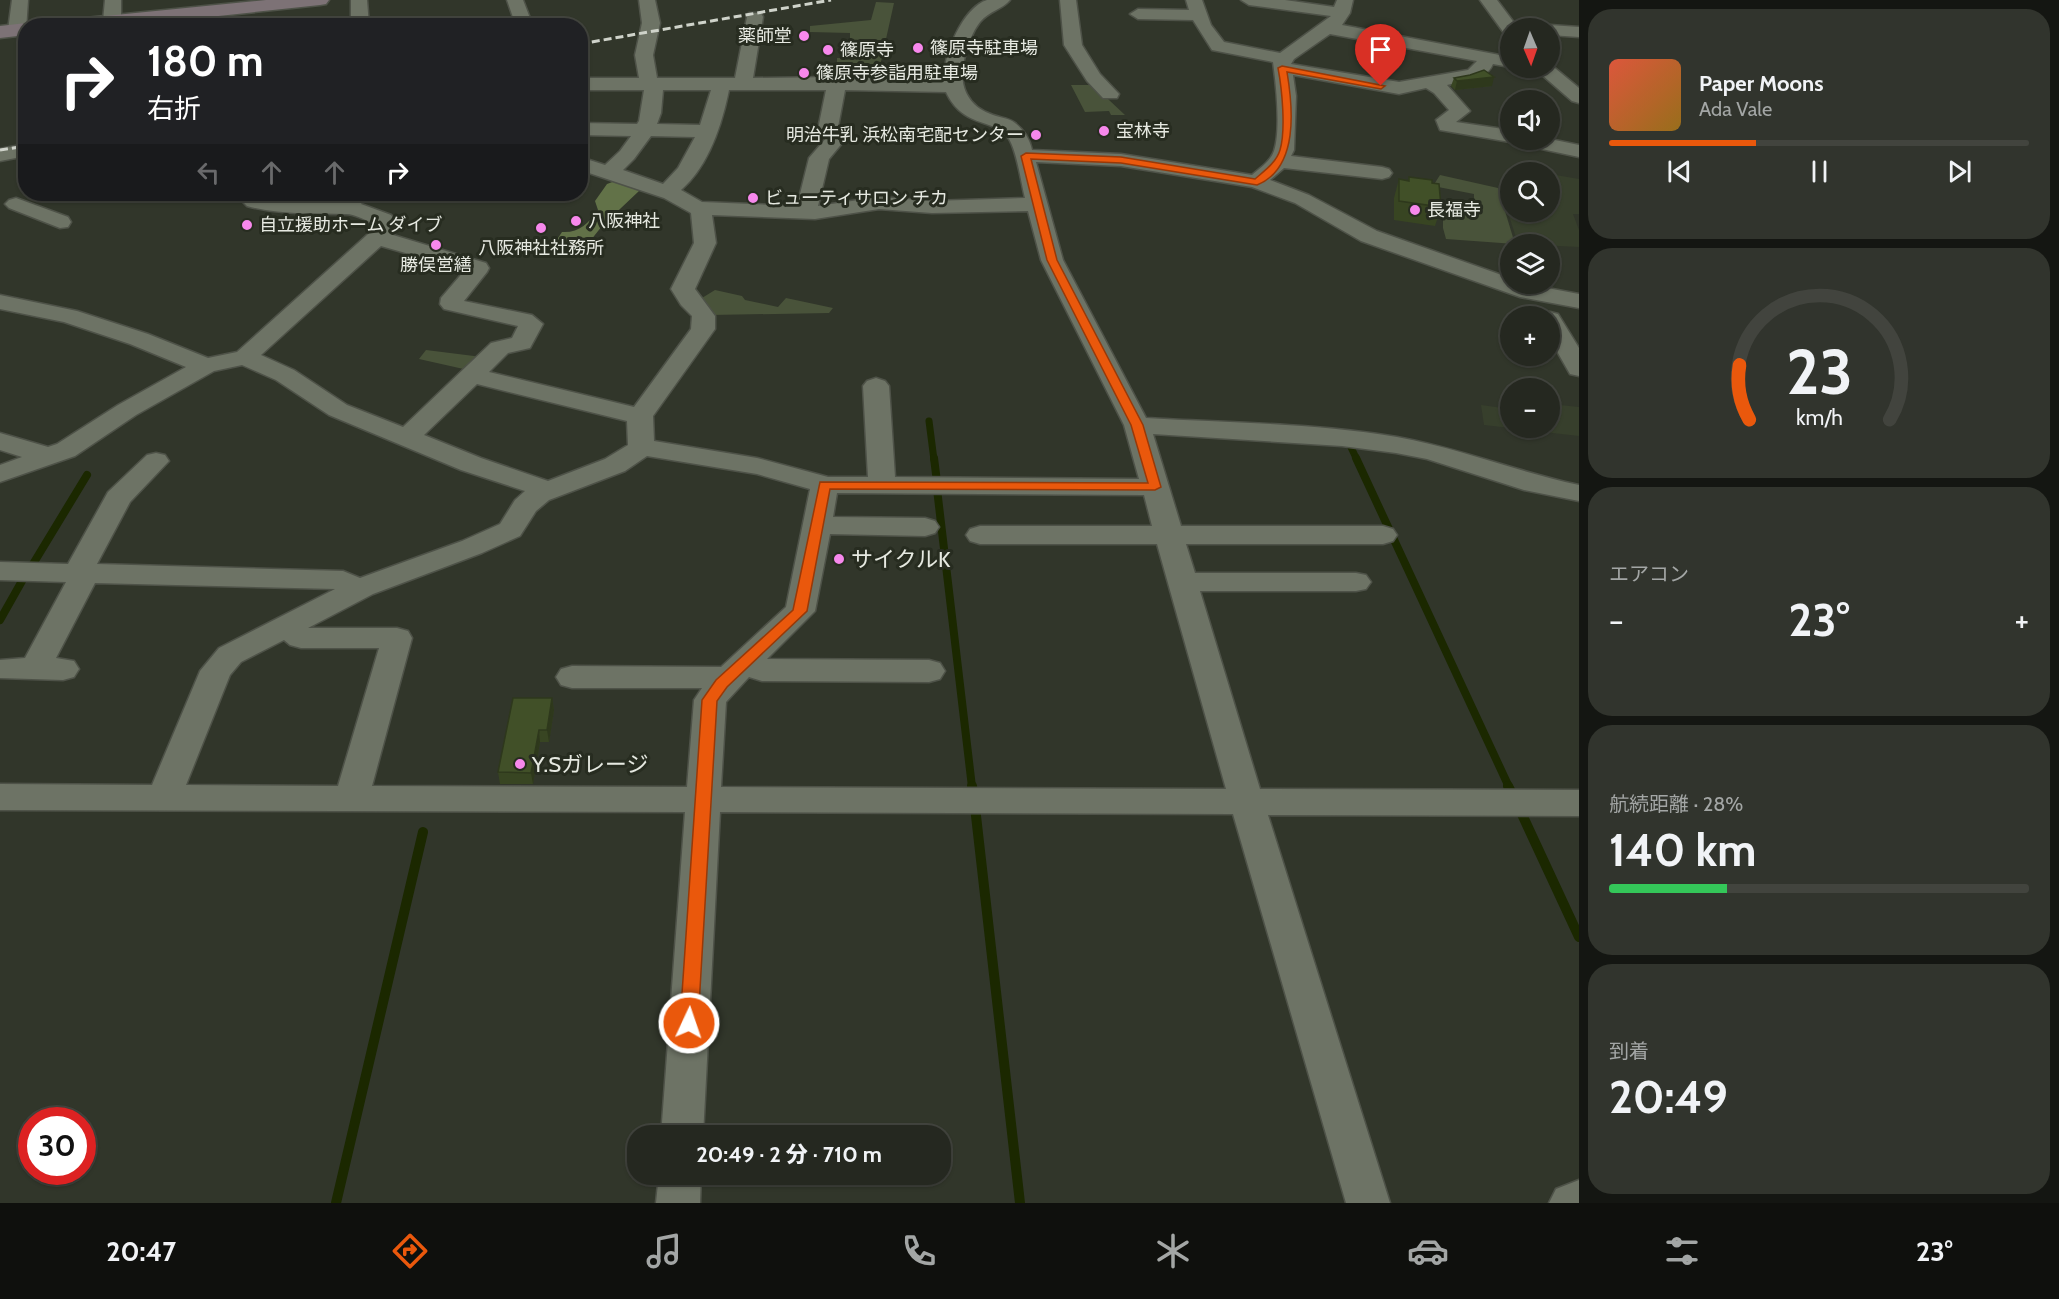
<!DOCTYPE html>
<html lang="ja">
<meta charset="utf-8">
<style>
body{margin:0;font-family:Cabin,"Noto Sans JP",sans-serif;background:#31342d;color:#f1f3f6;height:100vh;display:flex;flex-direction:column;font-size:22px;white-space:nowrap}
*{box-sizing:border-box;margin:0}
p{font-size:20px;color:#a3a6a5}
.icon{flex:none;width:33px;height:33px;fill:none;stroke:currentColor;stroke-width:2;stroke-linecap:round;stroke-linejoin:round}
.map{position:relative;flex:1;overflow:hidden}
.details{display:flex;flex-direction:column;gap:9px;padding:9px;background:#141612;width:480px}
.details>*{flex:none}
.top-card{position:absolute;left:18px;top:18px;width:570px;height:183px;border-radius:24px;box-shadow:0 2px 4px #0004,0 0 0 2px #42443e;background:#202124;color:#fff;overflow:hidden}
.needle{width:39px;rotate:178deg}
.controls{position:absolute;left:1500px;top:18px;display:grid;gap:12px}
.controls a{display:grid;place-items:center;width:60px;height:60px;border-radius:50%;background:#252820;box-shadow:0 2px 4px #0004,0 0 0 2px #42443e;font-size:30px}
.speed{position:absolute;left:18px;top:1107px;display:flex;gap:12px;font-size:30px;font-weight:700;text-align:center}
.speed>*{display:grid;place-content:center;width:78px;height:78px;border-radius:50%;background:#252820;box-shadow:0 2px 4px #0004,0 0 0 2px #42443e;line-height:1}
.speed .limit{border:9px solid #d22;background:#fff;color:#111}
.pin{position:absolute;display:grid;place-items:center;width:51px;height:51px;color:#fff;margin:-62px -26px;border-radius:50% 50% 50% 0;rotate:-45deg;box-shadow:0 0 6px #0007}
.pin .icon{rotate:45deg}
.me{position:absolute;width:66px;margin:-33px;rotate:3deg;stroke-linejoin:round;filter:drop-shadow(0 0 4px #0008)}
.turn{display:flex;align-items:center;gap:21px;height:126px;padding:0 30px;font-size:27px}
.turn .icon{width:78px;height:78px;stroke-width:2.5}
.turn b{display:block;font-size:42px;line-height:51px}
.lanes{display:flex;align-items:center;height:57px;padding:0 30px;background:#0003;justify-content:center;gap:30px;direction:ltr}
.lanes .off{opacity:.35}
.big{font-size:45px;font-weight:800;line-height:1.1}
.details .tile{flex:1;display:flex;flex-direction:column;justify-content:center;gap:9px;min-width:0;padding:0 21px;border-radius:24px;background:#31342d}
.details .dial{align-items:center;gap:0}
.dial svg{height:156px;overflow:visible;fill:none;stroke:#42443e;stroke-width:7;stroke-linecap:round;text-anchor:middle}
.dial text{fill:#f1f3f6;stroke:none}
.song{display:flex;align-items:center;gap:18px}
.cover{width:72px;height:72px;border-radius:9px;background:linear-gradient(135deg,hsl(10 70% 55%),hsl(40 70% 35%))}
.played{height:6px;border-radius:3px;background:linear-gradient(90deg,#ea580c 35%,#42443e 35%)}
.keys{display:flex;justify-content:space-around;direction:ltr}
.heat{display:flex;justify-content:space-between;align-items:center;font-size:33px;direction:ltr}
.charge{height:9px;border-radius:4px;background:linear-gradient(90deg,#34c759 28%,#42443e 0)}
.trip{position:absolute;left:627px;top:1125px;width:324px;height:60px;border-radius:24px;background:#252820;box-shadow:0 2px 4px #0004,0 0 0 2px #42443e;font-weight:800;line-height:60px;text-align:center}
.dock{display:flex;height:96px;justify-content:space-around;align-items:center;background:#0f100d;color:#a3a6a5}
.dock .icon{width:42px;height:42px}
.dock .active{color:#ea580c}
.dock b{font-size:27px;color:#f1f3f6}
main{display:flex;flex:1;min-height:0}
.map>svg:first-child{display:block}
.built{fill:#373f2c}
.green{fill:#49533a}
.forest{fill:#627248}
.lines{fill:none;stroke-linecap:round;stroke-linejoin:round}
.stream-far2{stroke:#1b2800;stroke-width:7}
.stream-far1{stroke:#1b2800;stroke-width:8}
.stream{stroke:#1b2800;stroke-width:10}
.minor-casing{stroke:#4e5248;stroke-width:3}
.secondary-casing{stroke:#4e5248;stroke-width:3}
.minor{fill:#6d7365;fill-rule:evenodd}
.secondary{fill:#7d7276;fill-rule:evenodd}
.rail{stroke:#cfd3ca;stroke-width:3;stroke-dasharray:8 4;stroke-linecap:butt}
.wall{fill:#384522}
.shaded-wall{fill:#2e381c}
.building{fill:#415028;stroke:#2e381c;stroke-width:1.5}
.route{fill:#ea580c;stroke:#983908;stroke-width:1.5}
.poi-dot{fill:#f788ec;stroke:#272c20;stroke-width:2}
.labels{text-anchor:middle;stroke-width:6;stroke-linejoin:round;paint-order:stroke}
.far-poi-label{font-size:18px;fill:#e6e9e1;stroke:#272c20;text-anchor:start}
.poi-label{font-size:22px;fill:#e6e9e1;stroke:#272c20;text-anchor:start}
</style>
<main>
<div class="map">
<svg width="1579" height="1203" viewBox="0 0 1579 1203">
<rect width="100%" height="100%" fill="#31362a"/>
<path class="built" d="M823 66H880L881 82 823 81Z
M1550 174 1579 179V214H1573L1579 230V247L1518 244 1500 187 1503 181 1510 182V212H1550Z
M1550 404 1579 407V436L1484 425 1481 405 1510 409V428H1550Z"/>
<path class="green" d="M876 2 894 3 880 66H837V58H850V33L810 32V26L871 20Z
M1071 85H1093L1125 115H1111L1109 111 1085 112Z
M1440 175 1498 188 1515 244 1446 239 1443 228V204L1474 208V194L1433 186Z
M715 290 742 296 745 300 778 307 786 298 833 308 829 313 711 315 697 301Z
M426 350 482 357 468 370 419 359Z"/>
<path class="forest" d="M615 181 638 188 639 191 602 226 587 245 561 244 556 241 562 232C579 233 588 224 598 210L595 201 607 184Z"/>
<g class="lines">
<path class="stream-far2" d="M929 421 934 460
M1349 443 1357 460"/>
<path class="stream-far1" d="M934 458 937 482
M1356 458 1509 787
M937 489 972 787
M33 564 87 475
M0 620 22 581"/>
<path class="stream" d="M972 786 973 793
M1508 786 1513 796
M975 807 1020 1203
M1520 810 1579 937
M336 1203 423 832"/>
<g class="minor-casing">
<path id="minor" d="M12 0H28L26 30 17 35 11 34 8 30Z
M105 0H121V21L118 25 110 26 103 21Z
M351 0H367L369 26H351Z
M507 0H523L533 26H516Z
M639 0H655L660 23 653 55 657 78H735L747 17 749 13H761L763 17 753 78 837 77 944 81C942 58 962 8 987 0 993 0 1003 0 1010 0 1003 9 989 11 980 22 972 32 967 47 964 60 958 86 968 107 993 115 1001 118 1009 118 1015 123 1024 130 1030 140 1032 150L1121 154 1252 175C1260 168 1270 162 1274 151 1281 130 1276 84 1273 62L1212 50 1193 20 1138 19 1130 14 1138 9 1189 10 1186 0H1202L1211 25 1224 42 1280 53 1331 16 1249 5 1241 0H1285L1334 7 1337 0H1353L1350 13 1342 25 1510 57V67L1493 64C1485 82 1464 81 1447 85L1470 111 1456 122 1510 130V140L1550 139 1579 145V157L1518 144 1516 141 1510 142 1440 130 1436 120 1449 110 1434 93 1426 88 1399 94 1293 75 1296 96 1294 150 1291 156 1382 167 1389 169 1392 173 1389 177 1382 179 1284 168 1270 180 1309 195 1377 231 1510 278V284H1526L1579 294V308L1520 297 1361 241 1295 203 1252 187 1121 166 1036 162 1063 260 1146 418C1230 423 1315 423 1397 437 1459 448 1517 472 1579 485V501L1524 490 1427 459 1396 453 1342 446 1153 434 1181 526H1383L1393 529 1397 535 1393 541 1383 544H1186L1195 573H1356L1366 575 1371 582 1366 589 1356 591H1200L1260 789 1579 790V816L1268 815 1390 1203H1346L1233 814 720 812 703 1136H661L685 812 0 810V784L152 785 200 671 219 648 335 589 95 583 56 658 74 661 79 669 74 677 63 680 0 678V660L25 658 66 582 0 580V562L68 564 108 492 147 455 156 453 165 455 169 461 130 502 97 564 343 571 360 578 462 541 500 524 515 500 525 491 461 470 329 415 276 380 242 365 214 371 136 415 75 456 0 482V465L22 457 0 450V433L48 447 57 444 118 405 186 367 130 344 64 322 0 309V295L77 311 148 334 208 358 237 352 377 226C370 222 355 214 346 214 313 213 280 215 247 206L243 202 247 198 254 196 289 201 340 203 348 194H368L361 204 391 215 400 227 393 235 486 263 489 268 487 272 464 301 532 315 543 324 530 348 508 353 489 372 634 407 691 329 692 316 681 305 671 289 694 243 691 213 664 198 580 170V157L605 165 620 151 631 136 580 135V123L637 124 639 121 644 90H580V78H639L635 55 642 23ZM1330 34 1477 61 1468 70 1399 82 1291 64 1294 59ZM663 90H711L700 125 657 124 661 113ZM729 90H826L818 129 827 137 809 158 797 206 702 202 681 190C709 166 722 124 729 90ZM845 90 946 92C964 130 995 117 1009 139 1017 152 1021 182 1025 198L932 201 879 197 818 206 829 159 848 136 838 127ZM651 136 695 137 678 168 663 184 623 170 634 159ZM879 209 932 213 1028 211 1041 260 1124 425 1139 479 895 477 889 386 885 381 876 378 867 381 863 386 868 477H828L757 458 654 441 653 416 715 329V316L695 289 716 243 712 215 815 219ZM381 246 465 270 441 298 440 304 444 309 518 326 512 338 491 343 403 427 347 405 294 370 261 355ZM477 384 627 421 628 445 605 459 548 481 481 458 424 435ZM647 456 757 474 810 489 786 607 721 667 572 666 561 669 556 677 561 685 572 688H702L694 700 687 787 372 786 412 638 408 631 397 628H308L373 594 482 553 520 536 536 511 549 500 625 471ZM837 493 1144 495 1152 526H980L970 529 966 535 970 541 980 544H1157L1226 789 721 787 726 702 749 677 762 681 929 682 940 679 945 671 940 663 929 660 767 659 815 611 830 534 925 536 935 533 939 527 935 521 925 518 833 517ZM284 640 290 645 301 648H379L338 786 186 785 230 675 241 662Z
M1060 0H1076L1082 45 1100 74 1119 94 1117 98H1103L1087 81 1064 45Z
M1480 0H1497L1518 28H1510V34L1504 33Z
M1550 25 1579 27V37L1550 35V28H1542Z
M1550 64 1579 88V103L1572 101 1534 68H1550Z
M26 144V156L0 161V149Z
M16 198 68 217 71 222 68 227 60 228 9 208 5 204 9 200Z
M1550 312 1558 314 1579 348V376L1570 374 1550 339V316H1540Z
M659 1174H701L700 1203H656Z
M1579 1180V1203H1549L1556 1189Z"/>
</g>
<g class="secondary-casing">
<path id="secondary" d="M266 0H329L326 4 320 5 125 26H56L58 22 65 20Z
M26 23 33 26H26V35L0 38V26Z"/>
</g>
<use href="#minor" class="minor"/>
<use href="#secondary" class="secondary"/>
<path class="rail" d="M580 44 831 0
M0 150 26 146"/>
</g>
<path class="wall" d="M1454 78 1492 86 1455 90 1451 86Z
M1409 177 1432 183 1441 207 1435 226 1394 220V198L1399 179 1408 180Z
M552 698 554 710 549 742H540L533 784H500L498 772Z"/>
<path class="shaded-wall" d="M1494 77 1492 86 1455 90 1457 81Z
M552 698 554 710 549 742 547 730Z
M539 730 540 742 533 784 531 773Z"/>
<path class="building" d="M1484 70 1494 77 1457 81 1454 78 1470 75Z
M1409 177 1432 180V183L1439 184 1441 207 1399 201V179L1409 181Z
M513 698H552L547 730H539L531 773 498 772Z"/>
<path class="route" d="M1282 66 1385 86 1381 89 1287 72C1293 108 1299 168 1257 185L1121 163 1031 159 1057 260 1143 425 1161 487 1155 490 830 489 807 611 727 687 717 701 698 1023 695 1029 689 1031 683 1029 680 1023 702 700 716 680 793 610 820 482 1148 483 1131 425 1047 260 1021 156 1026 153 1121 157 1255 179C1264 171 1276 163 1280 150 1286 130 1282 89 1278 68Z"/>
<g class="poi-dot">
<circle cx="804" cy="36" r="6"/>
<circle cx="918" cy="48" r="6"/>
<circle cx="828" cy="50" r="6"/>
<circle cx="804" cy="73" r="6"/>
<circle cx="1104" cy="131" r="6"/>
<circle cx="1036" cy="135" r="6"/>
<circle cx="753" cy="198" r="6"/>
<circle cx="1415" cy="210" r="6"/>
<circle cx="576" cy="221" r="6"/>
<circle cx="247" cy="225" r="6"/>
<circle cx="541" cy="228" r="6"/>
<circle cx="436" cy="245" r="6"/>
<circle cx="839" cy="559" r="6"/>
<circle cx="520" cy="764" r="6"/>
</g>
<g class="labels">
<g class="far-poi-label">
<text x="792" y="42" text-anchor="end">薬師堂</text>
<text x="930" y="54">篠原寺駐車場</text>
<text x="840" y="56">篠原寺</text>
<text x="816" y="79">篠原寺参詣用駐車場</text>
<text x="1116" y="137">宝林寺</text>
<text x="1024" y="141" text-anchor="end">明治牛乳 浜松南宅配センター</text>
<text x="765" y="204">ビューティサロン チカ</text>
<text x="1427" y="216">長福寺</text>
<text x="588" y="227">八阪神社</text>
<text x="259" y="231">自立援助ホーム ダイブ</text>
<text x="541" y="254" text-anchor="middle">八阪神社社務所</text>
<text x="436" y="271" text-anchor="middle">勝俣営繕</text>
</g>
<g class="poi-label">
<text x="851" y="567">サイクルK</text>
<text x="532" y="772">Y.Sガレージ</text>
</g>
</g>
</svg>
<div class="controls">
<a><svg class="needle" viewBox="-14 -14 28 28"><path d="M0-13l5 13h-10z" fill="#e53935"/><path d="M0 13l5-13h-10z" fill="#a3a6a5"/></svg></a>
<a><svg class="icon" aria-label="sound" viewBox="0 0 24 24"><path d="M4 9h4l5-4v14l-5-4H4zM17 9q2 3 0 6"/></svg></a>
<a><svg class="icon" aria-label="search" viewBox="0 0 24 24"><circle cx="10" cy="10" r="6"/><path d="M15 15l6 6"/></svg></a>
<a><svg class="icon" aria-label="layers" viewBox="0 0 24 24"><path d="M12 4l9 5-9 5-9-5zM3 14l9 5 9-5"/></svg></a>
<a>+</a>
<a>−</a>
</div>
<div class="speed"><div class="limit">30</div></div>
<div class="pin" style="left:1381px;top:86px;background:#d93025"><svg class="icon" aria-label="arrive" viewBox="0 0 24 24"><path d="M6 21V4h12l-3 4 3 4H6"/></svg></div>
<svg class="me" style="left:689px;top:1023px" viewBox="-20 -20 40 40"><circle r="17" fill="#ea580c" stroke="#fff" stroke-width="3"/><path d="M0-11L8 9 0 5-8 9z" fill="#fff"/></svg>
<div class="trip">20:49 · 2 分 · 710 m</div>
<div class="top-card">
<div class="turn"><svg class="icon" aria-label="right" viewBox="0 0 24 24"><path d="M7 20v-9h11M14 6l5 5-5 5"/></svg><div><b>180 m</b>右折</div></div>
<div class="lanes"><svg class="icon off" aria-label="left" viewBox="0 0 24 24"><path d="M17 20v-9H6M10 6l-5 5 5 5"/></svg><svg class="icon off" aria-label="ahead" viewBox="0 0 24 24"><path d="M12 20V5M6 11l6-6 6 6"/></svg><svg class="icon off" aria-label="ahead" viewBox="0 0 24 24"><path d="M12 20V5M6 11l6-6 6 6"/></svg><svg class="icon" aria-label="right" viewBox="0 0 24 24"><path d="M7 20v-9h11M14 6l5 5-5 5"/></svg></div>
</div>
</div>
<section class="details">
<div class="tile">
<div class="song"><i class="cover"></i><div><b>Paper Moons</b><p>Ada Vale</p></div></div>
<div class="played"></div>
<div class="keys"><svg class="icon" aria-label="previous" viewBox="0 0 24 24"><path d="M18 5L8 12l10 7zM5 5v14"/></svg><svg class="icon" aria-label="pause" viewBox="0 0 24 24"><path d="M8 5v14M16 5v14"/></svg><svg class="icon" aria-label="next" viewBox="0 0 24 24"><path d="M6 5l10 7-10 7zM19 5v14"/></svg></div>
</div>
<div class="tile dial"><svg viewBox="0 0 100 80">
<path d="M14 69A42 42 0 1 1 86 69"/>
<path d="M14 69A42 42 0 0 1 9 41" stroke="#ea580c"/>
<text x="50" y="56" font-size="32" font-weight="700">23</text>
<text x="50" y="72" font-size="11">km/h</text>
</svg></div>
<div class="tile"><p>エアコン</p>
<div class="heat"><a>−</a><b class="big">23°</b><a>+</a></div>
</div>
<div class="tile"><p>航続距離 · 28%</p><b class="big">140 km</b><div class="charge"></div></div>
<div class="tile"><p>到着</p><b class="big">20:49</b></div>
</section>
</main>
<nav class="dock">
<b>20:47</b>
<svg class="icon active" aria-label="directions" viewBox="0 0 24 24"><path d="M12 3l9 9-9 9-9-9zM9 14v-3h6M13 9l2 2-2 2"/></svg>
<svg class="icon" aria-label="music" viewBox="0 0 24 24"><path d="M9 18V5l10-2v13"/><circle cx="6" cy="18" r="3"/><circle cx="16" cy="16" r="3"/></svg>
<svg class="icon" aria-label="phone" viewBox="0 0 24 24"><path d="M5 4h4l2 5-3 2q2 4 5 5l2-3 5 2v4C11 20 4 13 5 4z"/></svg>
<svg class="icon" aria-label="climate" viewBox="0 0 24 24"><path d="M12 3v18M4 7l16 10M4 17L20 7"/></svg>
<svg class="icon" aria-label="car" viewBox="0 0 24 24"><path d="M5 17H2v-5l4-1 3-4h7l3 4 3 1v5h-3M9 17h6M6 11h13"/><circle cx="7" cy="17" r="2"/><circle cx="17" cy="17" r="2"/></svg>
<svg class="icon" aria-label="filters" viewBox="0 0 24 24"><path d="M4 7h16M4 17h16"/><circle cx="9" cy="7" r="2"/><circle cx="15" cy="17" r="2"/></svg>
<b>23°</b>
</nav>
